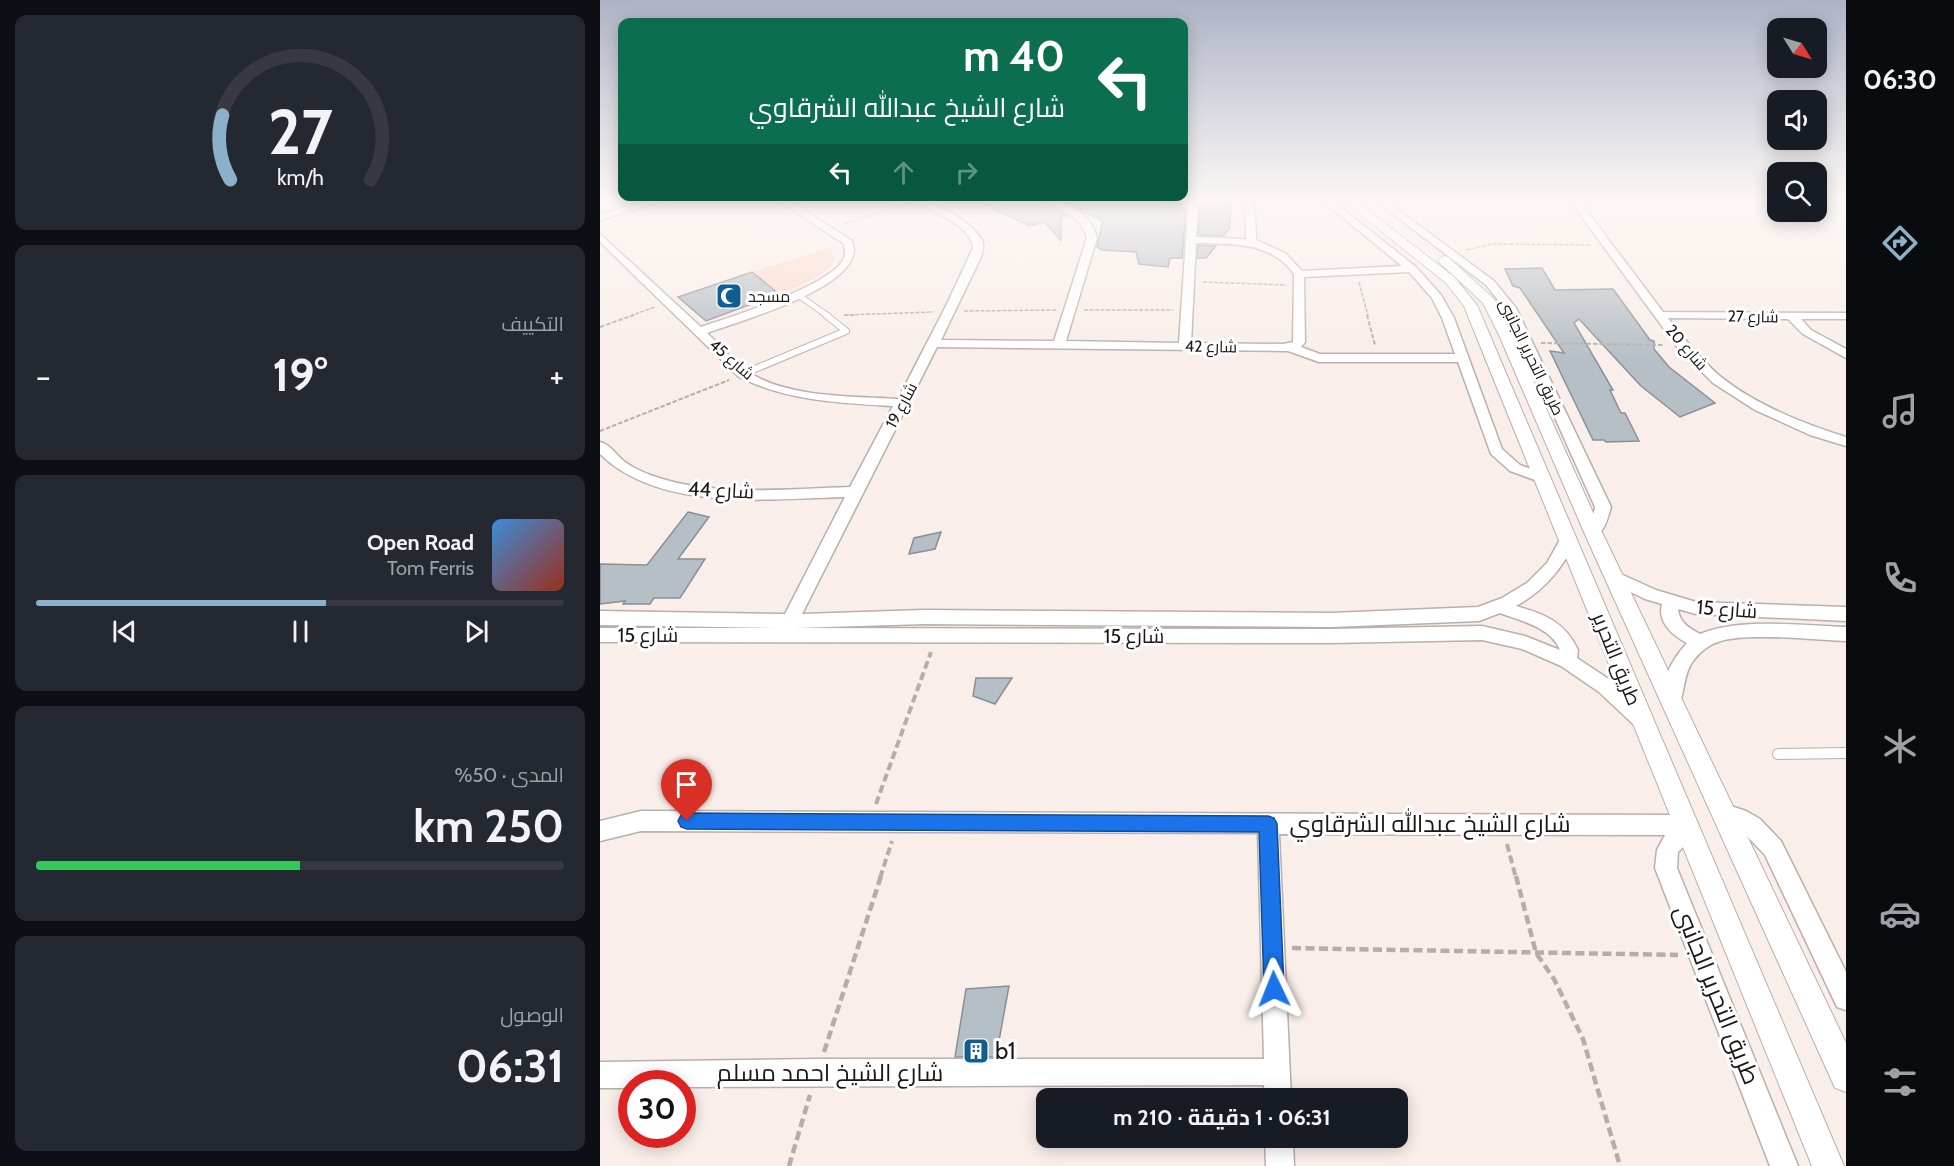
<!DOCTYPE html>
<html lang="ar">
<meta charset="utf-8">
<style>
body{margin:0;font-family:Cabin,Cairo,sans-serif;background:#242831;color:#f1f3f6;direction:rtl;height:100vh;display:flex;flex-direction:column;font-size:22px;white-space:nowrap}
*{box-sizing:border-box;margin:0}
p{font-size:20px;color:#9ea1a6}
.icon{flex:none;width:33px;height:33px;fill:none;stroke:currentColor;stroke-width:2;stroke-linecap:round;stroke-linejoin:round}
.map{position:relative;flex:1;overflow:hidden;direction:ltr}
.drawer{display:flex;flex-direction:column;gap:15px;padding:15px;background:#0d0f14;width:600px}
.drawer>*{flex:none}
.guide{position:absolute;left:18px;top:18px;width:570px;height:183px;border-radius:12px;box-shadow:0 3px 15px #0003;direction:rtl;background:#0b6e4f;color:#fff;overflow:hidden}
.needle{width:39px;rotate:127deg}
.buttons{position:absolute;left:1167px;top:18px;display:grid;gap:12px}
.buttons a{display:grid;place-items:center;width:60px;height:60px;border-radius:12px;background:#171b24;box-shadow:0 3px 15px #0003;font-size:30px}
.speed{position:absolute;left:18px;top:1070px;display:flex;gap:12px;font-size:30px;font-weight:700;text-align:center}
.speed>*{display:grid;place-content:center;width:78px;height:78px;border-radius:50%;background:#171b24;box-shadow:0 3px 15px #0003;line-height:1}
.speed .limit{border:9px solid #d22;background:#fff;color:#111}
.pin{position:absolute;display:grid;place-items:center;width:51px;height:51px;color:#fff;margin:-62px -26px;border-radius:50% 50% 50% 0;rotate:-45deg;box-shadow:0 0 6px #0007}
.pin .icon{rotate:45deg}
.me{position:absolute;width:66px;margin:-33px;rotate:358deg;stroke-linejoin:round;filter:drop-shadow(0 0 4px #0008)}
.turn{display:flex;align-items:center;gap:21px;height:126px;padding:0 24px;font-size:27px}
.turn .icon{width:78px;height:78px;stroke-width:2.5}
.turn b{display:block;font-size:42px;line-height:51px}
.lanes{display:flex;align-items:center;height:57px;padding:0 24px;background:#0003;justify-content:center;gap:30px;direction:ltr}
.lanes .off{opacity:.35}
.big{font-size:45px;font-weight:700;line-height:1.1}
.drawer .card{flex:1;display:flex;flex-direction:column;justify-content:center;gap:9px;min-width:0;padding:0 21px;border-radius:12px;background:#242831}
.drawer .dial{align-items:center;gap:0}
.dial svg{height:156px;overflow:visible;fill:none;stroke:#363941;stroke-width:7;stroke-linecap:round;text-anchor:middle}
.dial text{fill:#f1f3f6;stroke:none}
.song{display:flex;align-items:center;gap:18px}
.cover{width:72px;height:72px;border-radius:9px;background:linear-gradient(135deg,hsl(210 70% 55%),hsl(10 70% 35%))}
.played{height:6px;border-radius:3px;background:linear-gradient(90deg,#8bb0c9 55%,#363941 55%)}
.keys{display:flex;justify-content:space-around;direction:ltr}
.heat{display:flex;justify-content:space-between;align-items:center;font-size:33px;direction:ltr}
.charge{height:9px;border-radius:4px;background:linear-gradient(90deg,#34c759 50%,#363941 0)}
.trip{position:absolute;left:436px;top:1088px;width:372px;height:60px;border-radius:12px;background:#171b24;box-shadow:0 3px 15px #0003;font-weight:700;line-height:60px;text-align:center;direction:rtl}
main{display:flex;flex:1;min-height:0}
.tabs{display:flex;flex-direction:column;width:108px;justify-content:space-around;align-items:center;background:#090b0e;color:#9ea1a6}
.tabs .icon{width:42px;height:42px}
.tabs .active{color:#8bb0c9}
.tabs b{font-size:27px;color:#f1f3f6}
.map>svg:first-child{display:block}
.green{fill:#fdd9c8}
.building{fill:#b6bec6;stroke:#889097;stroke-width:1.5}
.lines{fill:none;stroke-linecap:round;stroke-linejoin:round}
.service-far2-casing{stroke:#baafaa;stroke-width:7}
.service-far1-casing{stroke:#baafaa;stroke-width:8}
.service-casing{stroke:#baafaa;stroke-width:12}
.minor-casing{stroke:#baafaa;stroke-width:3}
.tertiary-casing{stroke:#baafaa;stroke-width:2}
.path-far3{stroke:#b6ada9;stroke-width:1.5;stroke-dasharray:4 1.5;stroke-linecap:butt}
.path-far2{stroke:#b6ada9;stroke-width:2;stroke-dasharray:4.5 2;stroke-linecap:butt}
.path-far1{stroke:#b6ada9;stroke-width:4;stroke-dasharray:8 4;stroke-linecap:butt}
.path{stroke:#b6ada9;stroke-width:4.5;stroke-dasharray:9 4.5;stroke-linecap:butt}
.service-far2{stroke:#fff;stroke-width:5}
.service-far1{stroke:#fff;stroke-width:6}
.service{stroke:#fff;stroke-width:10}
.minor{fill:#fff;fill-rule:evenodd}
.tertiary{fill:#fff;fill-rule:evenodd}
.route{fill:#1a73e8;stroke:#114b97;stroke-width:1.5}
.labels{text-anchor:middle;stroke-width:6;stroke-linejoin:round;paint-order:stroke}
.far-poi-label{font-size:16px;fill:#1b1715;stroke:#fefefe;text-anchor:start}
.far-street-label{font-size:16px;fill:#1b1715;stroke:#fefefe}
.street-label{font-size:20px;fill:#1b1715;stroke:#fefefe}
.near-street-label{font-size:24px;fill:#1b1715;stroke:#fefefe}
.near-poi-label{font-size:24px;fill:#1b1715;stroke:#fefefe;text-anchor:start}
</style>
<main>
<nav class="tabs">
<b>06:30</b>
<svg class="icon active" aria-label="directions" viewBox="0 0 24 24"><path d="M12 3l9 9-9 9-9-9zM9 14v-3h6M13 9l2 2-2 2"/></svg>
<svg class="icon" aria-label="music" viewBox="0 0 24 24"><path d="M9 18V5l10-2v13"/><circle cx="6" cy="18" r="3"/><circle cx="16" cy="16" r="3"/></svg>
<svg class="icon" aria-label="phone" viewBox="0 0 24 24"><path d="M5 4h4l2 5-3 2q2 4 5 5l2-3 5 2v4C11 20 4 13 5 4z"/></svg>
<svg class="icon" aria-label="climate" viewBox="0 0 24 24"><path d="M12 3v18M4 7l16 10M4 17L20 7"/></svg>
<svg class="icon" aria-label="car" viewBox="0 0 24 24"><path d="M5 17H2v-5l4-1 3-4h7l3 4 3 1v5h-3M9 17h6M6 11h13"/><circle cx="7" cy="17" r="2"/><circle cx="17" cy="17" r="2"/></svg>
<svg class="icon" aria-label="filters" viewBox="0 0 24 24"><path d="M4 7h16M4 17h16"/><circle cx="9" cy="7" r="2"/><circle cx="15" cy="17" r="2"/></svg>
</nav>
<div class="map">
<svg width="1246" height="1166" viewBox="0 0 1246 1166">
<rect width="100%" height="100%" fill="#f9eee9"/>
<path class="green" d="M228 248C254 268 191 289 177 295L153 272Z"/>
<path class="building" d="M405 198H438L466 215 461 217V240L444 222 430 226 386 205Z
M457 198H574L586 210 582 258H570L568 267 539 264 536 252 502 250 497 247 503 221Z
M613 198H631L630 228 623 236 598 235 600 207 610 202Z
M598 245 609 246H616L606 258H597Z
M942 268 955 290 1013 289 1050 340 1054 341V349L1069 367 1115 403 1080 417 1041 386 979 319 974 323 1013 390H1010L1021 413H1025L1039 441 1006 442 1004 440H993L950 351 964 353 920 288 913 286 905 269Z
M152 272 179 294 106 321 78 297Z
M88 512 109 517 78 559H105L80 598H54L50 604H23L25 601 0 604V564L47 565Z
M341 532 335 549 309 554 314 538Z
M376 678H412L395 704 373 696Z
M409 986 396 1057H355L366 989Z"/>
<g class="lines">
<g class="service-far2-casing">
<path id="service-far2" d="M592 205 608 198
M197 294 228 316"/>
</g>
<g class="service-far1-casing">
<path id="service-far1" d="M143 374 246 331 226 315"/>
</g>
<g class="service-casing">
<path id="service" d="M1178 754 1246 753"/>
</g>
<g class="minor-casing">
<path id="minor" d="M57 198H72L0 220V214Z
M175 198H186L252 241C271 285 137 322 107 333 120 345 132 361 147 371 186 398 252 396 298 399L347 304 373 248C372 224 328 212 312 198 330 198 377 224 383 243 384 248 382 252 381 257L341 340 454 341 487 238C481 213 457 212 440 198 464 198 491 213 497 238L466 341 579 343 588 209 576 198H586L598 208 596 237 646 239 645 198H654L656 240 685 253 702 271 802 266 719 198H729L816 267 841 295 854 318 902 449 920 465 948 475 950 478 943 483 910 471 891 454 858 362H719L688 351 337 347 202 614 324 610 731 613 878 607 902 598 927 583 947 563 962 536H974L976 540C962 569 945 590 916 606 944 614 965 622 978 650L977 658 1013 682 1047 712 1050 718 1047 724 1040 726 1033 724 999 692 961 666 922 649 882 640 731 643 0 642V628H178L0 625V611L185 614 245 497C168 499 59 512 0 454V442C10 444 16 455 25 462 32 467 44 473 53 476 112 497 189 489 250 487L293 406C240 403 188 401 139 377L0 242V234L101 327C130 317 232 286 244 258 246 254 245 249 244 244ZM596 243C631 244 671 241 694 274L693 342 683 344 591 343ZM809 272 832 298 842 318 855 354H720L701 347 705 342 704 277ZM900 613C921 621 951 627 960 650L925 636 882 626 731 629 195 628 324 624 731 627 879 621Z
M772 198H782L894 281 916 308 1011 507C1007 520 1004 539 987 534L984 530 992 521 995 507 907 311 886 285Z
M968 198H977L1063 312 1246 313V319H1201L1211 330 1246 349V358L1203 334 1188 319 1068 318C1084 339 1101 360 1121 377 1156 405 1204 424 1246 437V446L1210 435 1155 410 1113 383 1078 348Z
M1014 571 1056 590 1096 602 1246 607V621L1096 614 1078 609C1079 622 1089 628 1100 634 1141 617 1202 626 1246 627V641C1215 640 1144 632 1118 642 1108 645 1099 653 1093 661 1083 675 1085 691 1079 705L1072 707 1065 705C1056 686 1074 657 1087 643 1073 636 1057 622 1062 604L1045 599 1008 581 1006 577 1008 573Z
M1125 804 1146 811 1160 819 1181 841 1246 972V1010L1237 1007 1165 855 1144 833 1118 821 1115 814 1118 807Z
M41 811 1086 815 1093 818 1100 833 1097 840 1085 845 1078 852 1077 868 1198 1166H1170L1055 868 1057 850 1065 835 679 834 691 1098H665L664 1085 82 1087V1083H32V1088H0V1062L217 1059H664L658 833 41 831 0 841V821Z
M665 1137H693L694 1166H666Z"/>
</g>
<g class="tertiary-casing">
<path id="tertiary" d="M740 198H752L854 277 877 305 1244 1166H1212L864 306 846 283Z
M844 256 848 257 894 299 913 335 1001 530 1246 1043V1092L1235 1088 983 530 899 335 883 303 840 263 838 260Z"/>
</g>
<path class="path-far3" d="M244 224 306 204
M866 250 892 244 991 245
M603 282 686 285
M759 282 768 316
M484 310H573
M364 311 456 310
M244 315 333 312
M30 316 55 307"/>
<path class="path-far2" d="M244 315H254
M767 315 775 345
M0 327 34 315
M941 343 1064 345
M0 431 129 380"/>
<path class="path-far1" d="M276 804 331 652
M907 844 916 878
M280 878 292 841"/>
<path class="path" d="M916 876 936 953 954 979 983 1039 1020 1166
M692 948 1078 955
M224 1052 281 876
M189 1166 210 1095"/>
<use href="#service-far2" class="service-far2"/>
<use href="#service-far1" class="service-far1"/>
<use href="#service" class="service"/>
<use href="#minor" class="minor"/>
<use href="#tertiary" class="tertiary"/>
</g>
<linearGradient id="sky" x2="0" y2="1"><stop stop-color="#adb3c6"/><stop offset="0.55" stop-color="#fcf7f5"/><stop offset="1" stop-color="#fcf7f5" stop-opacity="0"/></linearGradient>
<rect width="1246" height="361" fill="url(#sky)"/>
<path class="route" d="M87 813 668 816 674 818 677 824 684 989 681 997 674 999 667 997 664 989 659 832 87 829 81 827 78 821 81 815Z"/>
<defs>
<g id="mosque-square" transform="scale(1.35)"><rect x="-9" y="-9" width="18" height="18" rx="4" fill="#0f5e91" stroke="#fefefe"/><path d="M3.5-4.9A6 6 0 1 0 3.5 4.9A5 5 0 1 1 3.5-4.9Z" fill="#fff"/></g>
<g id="building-square" transform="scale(1.35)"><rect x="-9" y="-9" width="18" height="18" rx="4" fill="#0f5e91" stroke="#fefefe"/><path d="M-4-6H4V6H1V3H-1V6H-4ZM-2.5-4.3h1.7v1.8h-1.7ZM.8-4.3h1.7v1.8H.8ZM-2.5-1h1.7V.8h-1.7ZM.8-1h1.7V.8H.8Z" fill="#fff"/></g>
</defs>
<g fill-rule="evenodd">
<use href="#mosque-square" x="129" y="296"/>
<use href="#building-square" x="376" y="1051"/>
</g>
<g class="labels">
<g class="far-poi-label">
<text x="148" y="302">مسجد</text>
</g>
<g class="far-street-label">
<text transform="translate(1153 316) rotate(1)" y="6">شارع 27</text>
<text transform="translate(611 346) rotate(1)" y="6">شارع 42</text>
<text transform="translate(1087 347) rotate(49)" y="6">شارع 20</text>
<text transform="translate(932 357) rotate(64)" y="6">طريق التحرير الجانبى</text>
<text transform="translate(132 359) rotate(41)" y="6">شارع 45</text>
<text transform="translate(301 405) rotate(-62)" y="6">شارع 19</text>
</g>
<g class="street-label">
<text transform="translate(121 490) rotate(3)" y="7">شارع 44</text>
<text transform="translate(1127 609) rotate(4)" y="7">شارع 15</text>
<text x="48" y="642">شارع 15</text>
<text x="534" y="643">شارع 15</text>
<text transform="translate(1017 659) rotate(68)" y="7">طريق التحرير</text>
</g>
<g class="near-street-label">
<text x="830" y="832">شارع الشيخ عبدالله الشرقاوي</text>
<text transform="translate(1117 995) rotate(68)" y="8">طريق التحرير الجانبى</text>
<text x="230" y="1081">شارع الشيخ احمد مسلم</text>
</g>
<g class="near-poi-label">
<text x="395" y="1059">b1</text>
</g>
</g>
</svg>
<div class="buttons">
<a><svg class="needle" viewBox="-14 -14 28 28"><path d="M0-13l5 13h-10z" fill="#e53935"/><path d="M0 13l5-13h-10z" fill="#9ea1a6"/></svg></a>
<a><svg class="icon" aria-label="sound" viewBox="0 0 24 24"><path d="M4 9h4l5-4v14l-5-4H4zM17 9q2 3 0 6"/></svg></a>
<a><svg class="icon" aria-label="search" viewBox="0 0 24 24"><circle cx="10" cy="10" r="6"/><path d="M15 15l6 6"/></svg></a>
</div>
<div class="speed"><div class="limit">30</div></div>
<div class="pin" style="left:87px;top:821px;background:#d93025"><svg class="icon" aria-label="arrive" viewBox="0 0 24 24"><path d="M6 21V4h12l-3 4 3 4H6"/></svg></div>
<svg class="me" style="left:674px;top:989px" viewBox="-20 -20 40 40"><path d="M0-17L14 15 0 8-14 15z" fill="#1a73e8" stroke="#fff" stroke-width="4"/></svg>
<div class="trip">06:31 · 1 دقيقة · 210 m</div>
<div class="guide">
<div class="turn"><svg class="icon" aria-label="left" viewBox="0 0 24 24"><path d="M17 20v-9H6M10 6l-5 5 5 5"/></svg><div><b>40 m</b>شارع الشيخ عبدالله الشرقاوي</div></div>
<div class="lanes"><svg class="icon" aria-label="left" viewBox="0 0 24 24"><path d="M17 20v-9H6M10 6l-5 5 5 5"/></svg><svg class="icon off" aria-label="ahead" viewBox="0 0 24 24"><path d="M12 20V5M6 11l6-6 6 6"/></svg><svg class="icon off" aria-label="right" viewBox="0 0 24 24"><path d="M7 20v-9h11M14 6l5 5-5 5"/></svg></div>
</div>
</div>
<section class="drawer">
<div class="card dial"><svg viewBox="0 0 100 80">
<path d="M14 69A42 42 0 1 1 86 69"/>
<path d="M14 69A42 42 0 0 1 10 36" stroke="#8bb0c9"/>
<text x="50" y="56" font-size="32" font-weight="700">27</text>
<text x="50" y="72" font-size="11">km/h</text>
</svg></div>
<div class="card"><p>التكييف</p>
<div class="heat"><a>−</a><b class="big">19°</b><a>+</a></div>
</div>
<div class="card">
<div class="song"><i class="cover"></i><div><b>Open Road</b><p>Tom Ferris</p></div></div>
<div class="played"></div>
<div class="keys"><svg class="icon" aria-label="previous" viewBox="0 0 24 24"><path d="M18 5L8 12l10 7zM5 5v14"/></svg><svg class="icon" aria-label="pause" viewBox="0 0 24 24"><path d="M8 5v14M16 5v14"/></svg><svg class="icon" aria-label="next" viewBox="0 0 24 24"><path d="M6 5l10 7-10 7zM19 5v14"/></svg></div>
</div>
<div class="card"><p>المدى · 50%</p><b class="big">250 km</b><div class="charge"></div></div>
<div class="card"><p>الوصول</p><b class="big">06:31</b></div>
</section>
</main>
